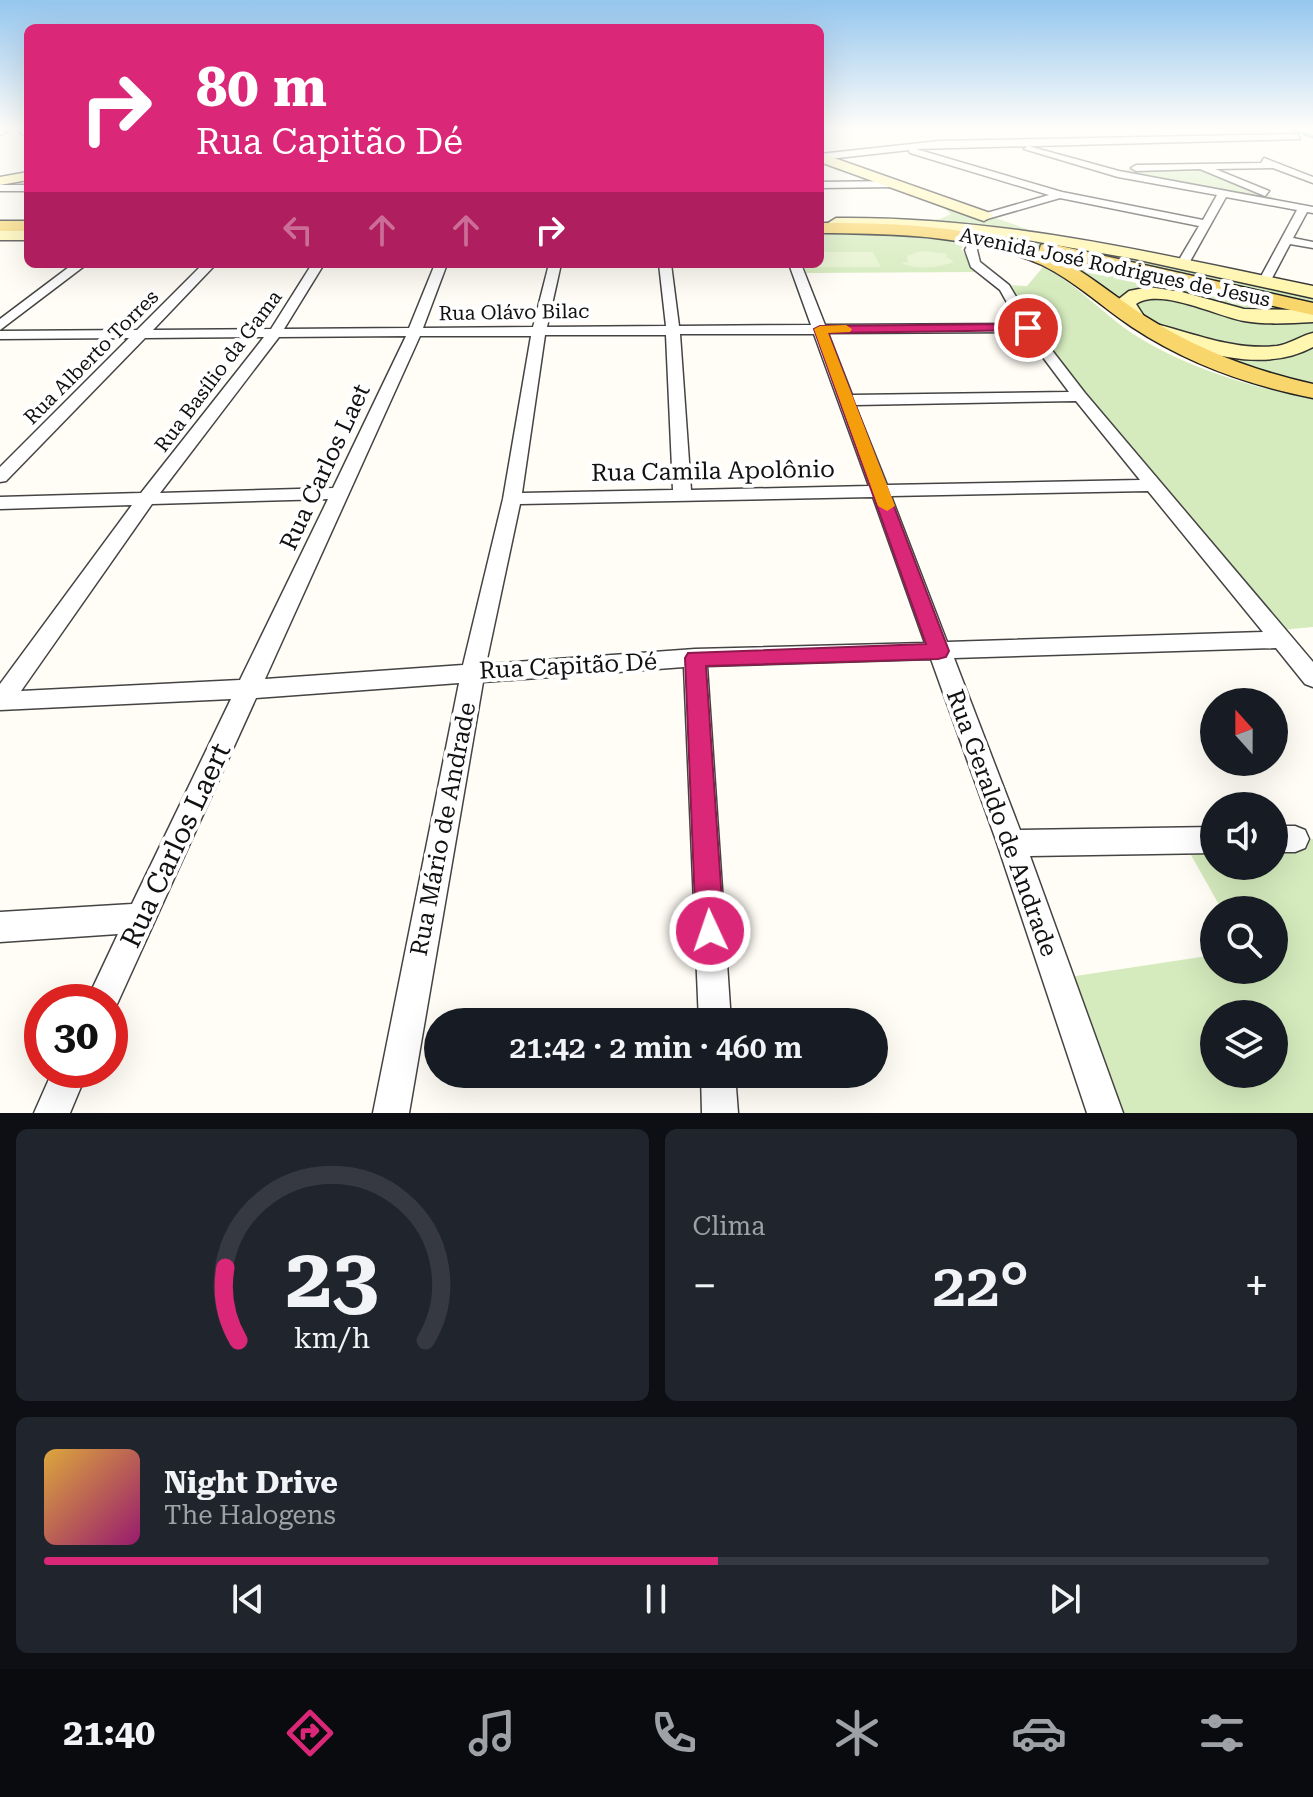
<!DOCTYPE html>
<html lang="pt">
<meta charset="utf-8">
<style>
body{margin:0;font-family:"Roboto Serif",serif;background:#20242c;color:#f1f3f6;height:100vh;display:flex;flex-direction:column;font-size:30px;white-space:nowrap}
*{box-sizing:border-box;margin:0}
p{font-size:26px;color:#9ea1a6}
.icon{flex:none;width:44px;height:44px;fill:none;stroke:currentColor;stroke-width:2;stroke-linecap:round;stroke-linejoin:round}
.map{position:relative;height:1113px;overflow:hidden}
.side{display:flex;flex-direction:column;gap:16px;padding:16px;background:#0d0f14;flex:1}
.side>*{flex:none}
.guide{position:absolute;left:24px;top:24px;width:800px;height:244px;border-radius:12px;box-shadow:0 8px 32px #0002;background:#db2777;color:#fff;overflow:hidden}
.needle{width:52px;rotate:339deg}
.buttons{position:absolute;left:1200px;top:688px;display:grid;gap:16px}
.buttons a{display:grid;place-items:center;width:88px;height:88px;border-radius:50%;background:#171b24;box-shadow:0 8px 32px #0002;font-size:40px}
.speed{position:absolute;left:24px;top:984px;display:flex;gap:16px;font-size:40px;font-weight:700;text-align:center}
.speed>*{display:grid;place-content:center;width:104px;height:104px;border-radius:50%;background:#171b24;box-shadow:0 8px 32px #0002;line-height:1}
.speed .limit{border:12px solid #d22;background:#fff;color:#111}
.pin{position:absolute;display:grid;place-items:center;width:68px;height:68px;color:#fff;margin:-34px;border:4px solid #fff;border-radius:50%;box-shadow:0 2px 8px #0007}
.me{position:absolute;width:88px;margin:-44px;rotate:357deg;stroke-linejoin:round;filter:drop-shadow(0 0 6px #0008)}
.turn{display:flex;align-items:center;gap:28px;height:168px;padding:0 40px;font-size:36px}
.turn .icon{width:104px;height:104px;stroke-width:2.5}
.turn b{display:block;font-size:56px;line-height:68px}
.lanes{display:flex;align-items:center;height:76px;padding:0 40px;background:#0003;justify-content:center;gap:40px;direction:ltr}
.lanes .off{opacity:.35}
.big{font-size:60px;font-weight:600;line-height:1.1}
.side .card{flex:1;display:flex;flex-direction:column;justify-content:center;gap:12px;min-width:0;padding:0 28px;border-radius:12px;background:#20242c}
.side .dial{align-items:center;gap:0}
.dial svg{height:208px;overflow:visible;fill:none;stroke:#363941;stroke-width:7;stroke-linecap:round;text-anchor:middle}
.dial text{fill:#f1f3f6;stroke:none}
.song{display:flex;align-items:center;gap:24px}
.cover{width:96px;height:96px;border-radius:12px;background:linear-gradient(135deg,hsl(40 70% 55%),hsl(320 70% 35%))}
.played{height:8px;border-radius:4px;background:linear-gradient(90deg,#db2777 55%,#363941 55%)}
.keys{display:flex;justify-content:space-around;direction:ltr}
.heat{display:flex;justify-content:space-between;align-items:center;font-size:44px;direction:ltr}
.side .tiles{flex:1;display:grid;gap:16px;grid-template-columns:1fr 1fr}
.card:last-child{grid-column:span 2}
.trip{position:absolute;left:424px;top:1008px;width:464px;height:80px;border-radius:40px;background:#171b24;box-shadow:0 8px 32px #0002;font-weight:600;line-height:80px;text-align:center}
.tab-bar{display:flex;height:128px;justify-content:space-around;align-items:center;background:#090b0e;color:#9ea1a6}
.tab-bar .icon{width:56px;height:56px}
.tab-bar .on{color:#db2777}
.tab-bar b{font-size:36px;color:#f1f3f6}
.map>svg:first-child{display:block}
.green{fill:#d5ebbd;fill-rule:evenodd}
.pitch{fill:#e6f2cf}
.lines{fill:none;stroke-linecap:round;stroke-linejoin:round}
.stream{stroke:#3f96cf;stroke-width:3}
.street-casing{stroke:#444;stroke-width:3}
.secondary-casing{stroke:#333;stroke-width:3}
.primary-casing{stroke:#222;stroke-width:3}
.street{fill:#fff;fill-rule:evenodd}
.secondary{fill:#fff6b0;fill-rule:evenodd}
.primary{fill:#f9d66b;fill-rule:evenodd}
.route{fill:#db2777;stroke:#8e194d;stroke-width:2}
.slow{fill:#f59e0b}
.labels{text-anchor:middle;stroke-width:8;stroke-linejoin:round;paint-order:stroke}
.far-street-label{font-size:20px;fill:#111;stroke:#fff}
.street-label{font-size:24px;fill:#111;stroke:#fff}
.near-street-label{font-size:28px;fill:#111;stroke:#fff}
</style>
<div class="map">
<svg width="1313" height="1113" viewBox="0 0 1313 1113">
<rect width="100%" height="100%" fill="#fffdf5"/>
<path class="green" d="M820 157 1030 230 1313 292V391L1208 361 1047 261 904 223 940 219 951 214 941 205 820 164Z
M1201 168 1295 206 1107 170Z
M820 230 937 237 964 242 961 249 978 272 806 273 804 264H820Z
M1043 267C1079 285 1104 316 1138 337 1190 369 1253 388 1313 399V627L1280 630 1032 327 1005 285 1027 286Z
M1313 839V1113H1117L1069 977 1214 955V970H1274V910H1222L1191 855 1214 852V866H1274V844ZM1214 1014H1274V1074H1214Z"/>
<path class="pitch" d="M921 251 949 254 945 256 954 262C938 268 916 270 901 263L908 262 907 256Z
M820 252H873L881 267H817Z"/>
<g class="lines">
<path class="stream" d="M1293 130 1313 137"/>
<g class="street-casing">
<path id="street" d="M0 130H11L0 135Z
M17 130H26L28 138Z
M1297 134 1300 139 916 149 1062 192 1203 220 1217 195 1118 177 1024 149 1028 146 1119 171 1313 207V213L1307 212 1293 238 1313 242V248L1290 244 1270 282 1264 286 1258 282 1297 210 1226 197 1188 265 1182 269 1176 265 1199 226 1060 198 987 219 982 216 983 214 1049 195 910 153 909 150 820 160V154L939 141Z
M1264 158 1313 177V183L1273 168 1215 169 1269 191 1265 196 1200 169 1136 171 1131 168 1136 165 1261 163Z
M820 182 895 181 900 184 895 187 820 188Z
M0 185H28V191H0Z
M971 238 981 240 977 250 980 262 1009 285 1034 327 1085 393 1313 662V687L1305 684 1276 648 954 658 1020 830 1214 827V853L1030 856 1123 1113H1087L997 843 931 659 707 666 731 1022H699L684 667 483 682 409 1113H373L459 683 256 698 113 1013 110 1015V1002H86L118 934 0 942V912L132 904 231 699 0 710V684L132 505 0 509V497L141 493 264 337 145 338 6 481 0 482V467L129 338 0 339V331L137 330 203 264H216L153 330 271 329 312 264H324L284 329 409 328 435 264H447L423 328 533 327 549 264H561L547 327 666 326 659 264H671L679 326 811 325 789 264H801L825 325 1019 324 1000 290 971 267 965 250ZM1024 332 1069 392 852 395 828 333ZM680 334H814L869 486 691 490ZM545 335H666L673 490 522 493ZM406 336 333 488 160 493 279 337ZM420 336H531L503 499 463 665 265 679ZM1076 401 1140 480 887 485 855 405ZM1148 491 1263 632 947 642 891 496ZM873 497 925 643 695 649 486 664 520 504ZM328 499 240 680 21 691 152 504Z
M73 264H87L0 330V319Z
M1274 826H1295L1305 830 1309 839 1305 848 1295 852H1274Z
M53 1070H88L70 1113H34Z
M701 1074H735L738 1113H702Z"/>
</g>
<g class="secondary-casing">
<path id="secondary" d="M820 153 990 213 992 216 984 221 978 219 820 162Z
M28 172V180L0 185V177Z
M836 218C999 216 1154 253 1313 286V298L1135 259 1016 238 957 231 830 226 828 223Z
M0 230H28V240H0Z
M1149 287 1182 292 1244 309 1313 310V322C1290 323 1267 325 1244 321 1216 316 1160 287 1136 304L1147 321 1144 325H1130L1115 302 1129 291Z
M1152 323C1193 333 1234 351 1277 346 1290 344 1300 336 1313 333V347C1262 375 1195 351 1145 333L1142 329 1145 325Z"/>
</g>
<g class="primary-casing">
<path id="primary" d="M0 221H28V231H0Z
M820 223C894 223 970 225 1039 251L1041 245 1047 243 1313 303V315L1050 255C1086 270 1115 298 1148 318 1199 350 1254 371 1313 384V398C1248 385 1188 364 1132 327 1102 307 1075 281 1042 265 973 234 894 234 820 233Z"/>
</g>
<use href="#street" class="street"/>
<use href="#secondary" class="secondary"/>
<use href="#primary" class="primary"/>
</g>
<linearGradient id="sky" x2="0" y2="1"><stop stop-color="#95c6ee"/><stop offset="0.45" stop-color="#fffefa"/><stop offset="1" stop-color="#fffefa" stop-opacity="0"/></linearGradient>
<rect width="1313" height="286" fill="url(#sky)"/>
<path class="route" d="M1028 324 1032 325V330L828 333 949 651 946 657 938 659 706 666 724 931 720 941 710 945 700 941 696 931 685 658 688 653 926 644 814 329 820 326Z"/>
<path class="slow" d="M846 325 852 329 850 332 828 333 895 506 887 511 878 506 814 329 820 326Z"/>
<g class="labels">
<g class="far-street-label">
<text transform="translate(1115 267) rotate(12)" y="7">Avenida José Rodrigues de Jesus</text>
<text transform="translate(514 312) rotate(-1)" y="7">Rua Olávo Bilac</text>
<text transform="translate(91 357) rotate(-45)" y="7">Rua Alberto Torres</text>
<text transform="translate(218 371) rotate(-53)" y="7">Rua Basílio da Gama</text>
</g>
<g class="street-label">
<text transform="translate(325 467) rotate(-65)" y="8">Rua Carlos Laet</text>
<text transform="translate(713 471) rotate(-1)" y="8">Rua Camila Apolônio</text>
<text transform="translate(568 666) rotate(-3)" y="8">Rua Capitão Dé</text>
<text transform="translate(1002 823) rotate(70)" y="8">Rua Geraldo de Andrade</text>
<text transform="translate(443 829) rotate(-79)" y="8">Rua Mário de Andrade</text>
</g>
<g class="near-street-label">
<text transform="translate(175 845) rotate(-65)" y="10">Rua Carlos Laert</text>
</g>
</g>
</svg>
<div class="buttons">
<a><svg class="needle" viewBox="-14 -14 28 28"><path d="M0-13l5 13h-10z" fill="#e53935"/><path d="M0 13l5-13h-10z" fill="#9ea1a6"/></svg></a>
<a><svg class="icon" aria-label="sound" viewBox="0 0 24 24"><path d="M4 9h4l5-4v14l-5-4H4zM17 9q2 3 0 6"/></svg></a>
<a><svg class="icon" aria-label="search" viewBox="0 0 24 24"><circle cx="10" cy="10" r="6"/><path d="M15 15l6 6"/></svg></a>
<a><svg class="icon" aria-label="layers" viewBox="0 0 24 24"><path d="M12 4l9 5-9 5-9-5zM3 14l9 5 9-5"/></svg></a>
</div>
<div class="speed"><div class="limit">30</div></div>
<div class="pin" style="left:1028px;top:328px;background:#d93025"><svg class="icon" aria-label="arrive" viewBox="0 0 24 24"><path d="M6 21V4h12l-3 4 3 4H6"/></svg></div>
<svg class="me" style="left:710px;top:931px" viewBox="-20 -20 40 40"><circle r="17" fill="#db2777" stroke="#fff" stroke-width="3"/><path d="M0-11L8 9 0 5-8 9z" fill="#fff"/></svg>
<div class="trip">21:42 · 2 min · 460 m</div>
<div class="guide">
<div class="turn"><svg class="icon" aria-label="right" viewBox="0 0 24 24"><path d="M7 20v-9h11M14 6l5 5-5 5"/></svg><div><b>80 m</b>Rua Capitão Dé</div></div>
<div class="lanes"><svg class="icon off" aria-label="left" viewBox="0 0 24 24"><path d="M17 20v-9H6M10 6l-5 5 5 5"/></svg><svg class="icon off" aria-label="ahead" viewBox="0 0 24 24"><path d="M12 20V5M6 11l6-6 6 6"/></svg><svg class="icon off" aria-label="ahead" viewBox="0 0 24 24"><path d="M12 20V5M6 11l6-6 6 6"/></svg><svg class="icon" aria-label="right" viewBox="0 0 24 24"><path d="M7 20v-9h11M14 6l5 5-5 5"/></svg></div>
</div>
</div>
<section class="side">
<div class="tiles">
<div class="card dial"><svg viewBox="0 0 100 80">
<path d="M14 69A42 42 0 1 1 86 69"/>
<path d="M14 69A42 42 0 0 1 9 41" stroke="#db2777"/>
<text x="50" y="56" font-size="32" font-weight="700">23</text>
<text x="50" y="72" font-size="11">km/h</text>
</svg></div>
<div class="card"><p>Clima</p>
<div class="heat"><a>−</a><b class="big">22°</b><a>+</a></div>
</div>
<div class="card">
<div class="song"><i class="cover"></i><div><b>Night Drive</b><p>The Halogens</p></div></div>
<div class="played"></div>
<div class="keys"><svg class="icon" aria-label="previous" viewBox="0 0 24 24"><path d="M18 5L8 12l10 7zM5 5v14"/></svg><svg class="icon" aria-label="pause" viewBox="0 0 24 24"><path d="M8 5v14M16 5v14"/></svg><svg class="icon" aria-label="next" viewBox="0 0 24 24"><path d="M6 5l10 7-10 7zM19 5v14"/></svg></div>
</div>
</div>
</section>
<nav class="tab-bar">
<b>21:40</b>
<svg class="icon on" aria-label="directions" viewBox="0 0 24 24"><path d="M12 3l9 9-9 9-9-9zM9 14v-3h6M13 9l2 2-2 2"/></svg>
<svg class="icon" aria-label="music" viewBox="0 0 24 24"><path d="M9 18V5l10-2v13"/><circle cx="6" cy="18" r="3"/><circle cx="16" cy="16" r="3"/></svg>
<svg class="icon" aria-label="phone" viewBox="0 0 24 24"><path d="M5 4h4l2 5-3 2q2 4 5 5l2-3 5 2v4C11 20 4 13 5 4z"/></svg>
<svg class="icon" aria-label="climate" viewBox="0 0 24 24"><path d="M12 3v18M4 7l16 10M4 17L20 7"/></svg>
<svg class="icon" aria-label="car" viewBox="0 0 24 24"><path d="M5 17H2v-5l4-1 3-4h7l3 4 3 1v5h-3M9 17h6M6 11h13"/><circle cx="7" cy="17" r="2"/><circle cx="17" cy="17" r="2"/></svg>
<svg class="icon" aria-label="filters" viewBox="0 0 24 24"><path d="M4 7h16M4 17h16"/><circle cx="9" cy="7" r="2"/><circle cx="15" cy="17" r="2"/></svg>
</nav>
